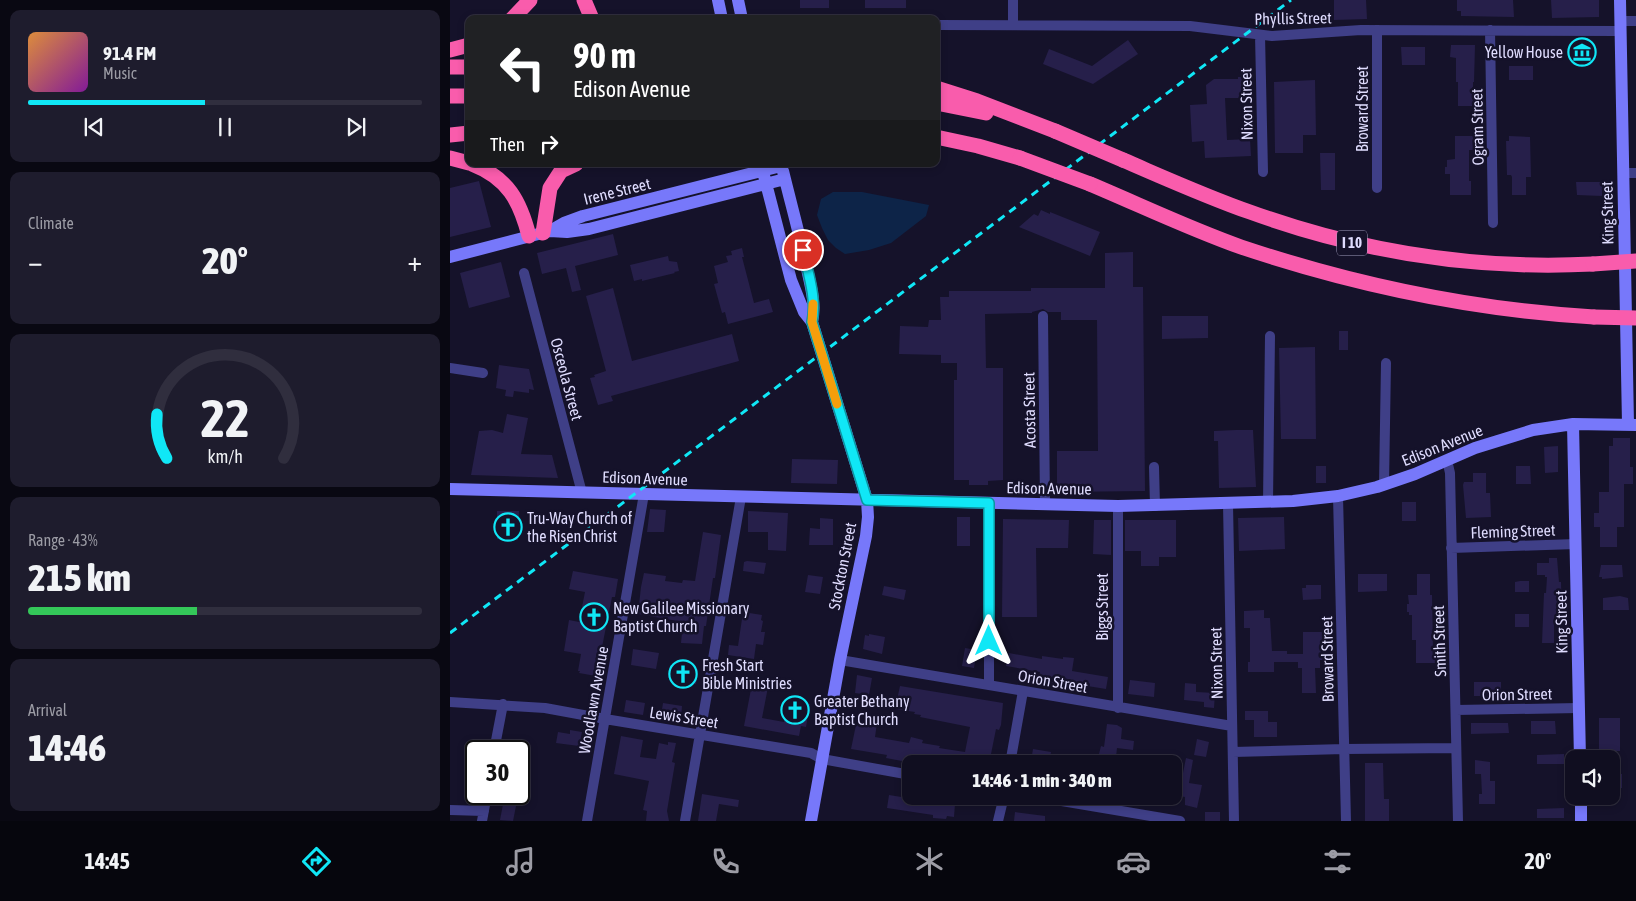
<!DOCTYPE html>
<meta charset="utf-8">
<style>
body{margin:0;font-family:"Asap Condensed",sans-serif;background:#1e1c2d;color:#f1f3f6;height:100vh;display:flex;flex-direction:column;font-size:19px;white-space:nowrap}
*{box-sizing:border-box;margin:0}
p{font-size:16px;color:#9c9ca5}
.icon{flex:none;width:28px;height:28px;fill:none;stroke:currentColor;stroke-width:2;stroke-linecap:round;stroke-linejoin:round}
.map{position:relative;flex:1;overflow:hidden}
.details{display:flex;flex-direction:column;gap:10px;padding:10px;background:#090812;width:450px}
.details>*{flex:none}
.top-card{position:absolute;left:15px;top:15px;width:475px;height:152px;border-radius:10px;box-shadow:0 2px 8px #0003,0 0 0 1px #302e3e;background:#202124;color:#fff;overflow:hidden}
.controls{position:absolute;left:1115px;top:750px;display:grid;gap:10px}
.controls a{display:grid;place-items:center;width:55px;height:55px;border-radius:10px;background:#100e20;box-shadow:0 2px 8px #0003,0 0 0 1px #302e3e;font-size:25px}
.speed{position:absolute;left:15px;top:740px;display:flex;gap:10px;font-size:25px;font-weight:700;text-align:center}
.speed>*{display:grid;place-content:center;width:65px;height:65px;border-radius:50%;background:#100e20;box-shadow:0 2px 8px #0003,0 0 0 1px #302e3e;line-height:1}
.speed .limit{border:2px solid #111;border-radius:8px;background:#fff;color:#111}
.pin{position:absolute;display:grid;place-items:center;width:42px;height:42px;color:#fff;margin:-21px;border:2px solid #fff;border-radius:50%;box-shadow:0 1px 5px #0007}
.me{position:absolute;width:55px;margin:-28px;rotate:0deg;stroke-linejoin:round;filter:drop-shadow(0 0 4px #0008)}
.turn{display:flex;align-items:center;gap:18px;height:105px;padding:0 25px;font-size:22px}
.turn .icon{width:65px;height:65px;stroke-width:2.5}
.turn b{display:block;font-size:35px;line-height:42px}
.then{display:flex;align-items:center;height:48px;padding:0 25px;background:#0003;gap:10px;font-size:19px}
.big{font-size:38px;font-weight:800;line-height:1.1}
.details .tile{flex:1;display:flex;flex-direction:column;justify-content:center;gap:8px;min-width:0;padding:0 18px;border-radius:10px;background:#1e1c2d}
.details .dial{align-items:center;gap:0}
.dial svg{height:130px;overflow:visible;fill:none;stroke:#302e3e;stroke-width:7;stroke-linecap:round;text-anchor:middle}
.dial text{fill:#f1f3f6;stroke:none}
.song{display:flex;align-items:center;gap:15px}
.cover{width:60px;height:60px;border-radius:8px;background:linear-gradient(135deg,hsl(30 70% 55%),hsl(290 70% 35%))}
.played{height:5px;border-radius:2px;background:linear-gradient(90deg,#10e7f6 45%,#302e3e 45%)}
.keys{display:flex;justify-content:space-around;direction:ltr}
.heat{display:flex;justify-content:space-between;align-items:center;font-size:28px;direction:ltr}
.charge{height:8px;border-radius:4px;background:linear-gradient(90deg,#34c759 43%,#302e3e 0)}
.trip{position:absolute;left:452px;top:755px;width:280px;height:50px;border-radius:10px;background:#100e20;box-shadow:0 2px 8px #0003,0 0 0 1px #302e3e;font-weight:800;line-height:50px;text-align:center}
.tabs{display:flex;height:80px;justify-content:space-around;align-items:center;background:#06060d;color:#9c9ca5}
.tabs .icon{width:35px;height:35px}
.tabs .current{color:#10e7f6}
.tabs b{font-size:22px;color:#f1f3f6}
main{display:flex;flex:1;min-height:0}
.map>svg:first-child{display:block}
.water{fill:#0d2448}
.building{fill:#261f4a}
.lines{fill:none;stroke-linecap:round;stroke-linejoin:round}
.street{stroke:#3f3f87;stroke-width:10}
.secondary{stroke:#7778fa;stroke-width:12}
.highway{stroke:#f95cac;stroke-width:15}
.rail{stroke:#10e7f6;stroke-width:3;stroke-dasharray:8 6;stroke-linecap:butt}
.highway-bridge{stroke:#f95cac;stroke-width:15}
.route-casing{stroke:#0a96a0;stroke-width:12}
.route{stroke:#10e7f6;stroke-width:9}
.slow{stroke:#f59e0b;stroke-width:9}
.labels{text-anchor:middle;stroke-width:5;stroke-linejoin:round;paint-order:stroke}
.shield{fill:#15122a;stroke:#a29fbe;stroke-width:1}
.shield-label{font-size:15px;font-weight:bold;fill:#dfdcfe}
.street-label{font-size:16px;fill:#dfdcfe;stroke:#15122a}
.poi-label{font-size:16px;fill:#dfdcfe;stroke:#15122a;text-anchor:start}
</style>
<main>
<section class="details">
<div class="tile">
<div class="song"><i class="cover"></i><div><b>91.4 FM</b><p>Music</p></div></div>
<div class="played"></div>
<div class="keys"><svg class="icon" aria-label="previous" viewBox="0 0 24 24"><path d="M18 5L8 12l10 7zM5 5v14"/></svg><svg class="icon" aria-label="pause" viewBox="0 0 24 24"><path d="M8 5v14M16 5v14"/></svg><svg class="icon" aria-label="next" viewBox="0 0 24 24"><path d="M6 5l10 7-10 7zM19 5v14"/></svg></div>
</div>
<div class="tile"><p>Climate</p>
<div class="heat"><a>−</a><b class="big">20°</b><a>+</a></div>
</div>
<div class="tile dial"><svg viewBox="0 0 100 80">
<path d="M14 69A42 42 0 1 1 86 69"/>
<path d="M14 69A42 42 0 0 1 8 42" stroke="#10e7f6"/>
<text x="50" y="56" font-size="32" font-weight="700">22</text>
<text x="50" y="72" font-size="11">km/h</text>
</svg></div>
<div class="tile"><p>Range · 43%</p><b class="big">215 km</b><div class="charge"></div></div>
<div class="tile"><p>Arrival</p><b class="big">14:46</b></div>
</section>
<div class="map">
<svg width="1186" height="821" viewBox="0 0 1186 821">
<rect width="100%" height="100%" fill="#15122a"/>
<path class="water" d="M383 192H412L479 205 476 216 441 243 419 250 395 254 386 248 378 240 372 228 367 215 371 199Z"/>
<path class="building" d="M350 0H379V8H350Z
M415 0H456V8H415Z
M884 0H916L917 19 884 20Z
M1007 0H1063L1064 17 1011 16V11H1007Z
M1101 0H1149V17L1102 18Z
M678 40 688 54 643 84 593 64 599 49 642 66Z
M1001 45H1025L1024 82H1023V103H1022V106H1008V82H1006V58L1000 57Z
M951 47H975V65H952Z
M1059 66H1083V80H1059Z
M788 77H800V98H775L777 140 800 139 801 156 755 158 754 141 742 142 740 105 757 104 756 85 764 79H788Z
M865 80 866 135H853V153H825L824 82Z
M1005 136H1024V150H1019V181H1021V195H1000V174H995V167H997V160L1005 159Z
M1059 136 1080 137 1081 177H1076V195H1062V177L1061 175H1057L1056 141H1059Z
M870 153H885V190H871Z
M29 181 41 227 0 237V188Z
M1126 182H1152V196L1127 195Z
M591 210 600 214V212L650 232 640 256 569 227 584 214 588 216Z
M163 234 168 255 125 266 131 290 122 292 116 268 92 274 87 253Z
M292 248 294 257H292L304 303 319 299 323 312 278 324 275 312 272 313 264 284 268 283 264 266 278 262 276 256 282 255 281 251Z
M683 252V287H693L695 491 607 492V451H648L647 320H611V312H598L593 309 582 312V313L535 314 536 368H553V480L538 481V485H519V480H504V380H507V363H491V355L449 354 450 326 478 327 479 320H491L490 297H499V291H581V288H655V253Z
M218 256 219 261 227 262 229 271 224 272 225 273 192 281V279L184 281 180 265Z
M51 262 60 297 19 308 10 273Z
M163 288 182 361 282 334 289 361 161 396 163 401 148 405 140 378 145 377 144 375 156 371 136 296Z
M712 316H758V338L712 339Z
M889 331H898V350H889Z
M865 347 866 439H831L829 348Z
M49 365 79 369 84 390 79 389V393L64 391 63 397 55 396 56 390 46 388Z
M57 414 78 418 71 454 102 455 108 478 21 475 29 431 42 430 53 433Z
M786 430H803L806 487 769 488 768 441H764V431Z
M1163 438H1180V467H1183V484H1174V527H1167V547H1150V527H1144V513H1149V492H1159V446H1163Z
M1108 446V472L1095 473 1094 447Z
M342 459 388 460 387 484 341 483Z
M866 466H876V483H866Z
M1066 466H1080L1081 484H1066Z
M1023 473H1036V493H1040L1041 517 1016 518 1013 485 1014 482H1023Z
M952 502H966V521H952Z
M200 509 216 510 214 532H197Z
M47 511H69L68 540 47 539Z
M298 511 338 513 336 551 318 550V532H298Z
M507 517H520V546H507Z
M834 517 835 549 789 551 788 518Z
M370 518 383 519V545H359L360 528 370 529Z
M553 519 619 520 618 548H586L587 617H552Z
M644 520H661V555L643 554Z
M675 520H726V557H709V566H691V551H675Z
M253 532 271 535 265 578H263L256 626H254L252 644 231 643 233 622 188 614 191 587 194 573 216 576 215 581 232 583 233 580 245 581Z
M1099 558H1107L1109 582H1111L1112 617H1107V621H1104V643H1092L1094 593H1096L1097 577H1095V575H1087V563H1099Z
M297 561 316 563 314 574 293 571 294 562Z
M1151 565H1172L1173 577 1152 579V577H1149Z
M123 571 168 579 165 597H162L149 662H152L150 675 147 674 146 676 129 673 130 671H128L131 654 114 651 119 620 129 622 135 592 119 589Z
M908 574H937V591L908 592Z
M967 574H980V595H982L983 650H990V663H966V640H962V615H959V612H957V604H959L958 595H967Z
M358 575 373 577 370 594 355 592Z
M1070 581H1079V592H1065V582Z
M856 585H871V599L853 600 852 588H856Z
M434 586 456 590 454 600 432 595Z
M1170 596 1178 598 1179 610H1153V598Z
M814 610V618H820L822 651H837V654H853V632H876L875 660H870V668H865L866 693H852V668H848V662H824V672H798V662H800V628H794V611Z
M293 612 312 615 311 620 313 621 311 632H315L313 645 306 644 304 659 278 655 279 645 288 646Z
M1065 614H1079V627H1065Z
M419 634 435 637 432 654 413 649 415 635 419 636Z
M515 648 527 650 524 668 512 666Z
M183 649 209 653 206 669 181 665Z
M559 653 592 659V656L613 659V657L624 658 622 671 658 677 656 689 619 683V686L591 682V678L589 677 590 672 556 666Z
M220 665 248 669 246 684 224 681V679L218 678Z
M407 675 422 678 419 695 405 693Z
M680 680 705 683 704 697 678 694Z
M1024 682H1051V696H1024Z
M735 683 746 684V692L765 693 764 708 754 707V702L734 700Z
M302 684 318 687 312 718 334 722 338 700 360 704 356 727 351 726 349 736 294 726Z
M450 686 553 703 551 725 549 730 546 729 539 764H468L436 758 437 755 401 749 407 720 427 723 425 737 459 743 461 737 473 740 472 743 490 746 489 748 515 752 520 727 470 717 471 715 464 714 465 712 445 709Z
M176 700 195 703 193 715 174 712Z
M213 703 232 706 231 719 211 716Z
M795 711H818V722H827V737H804V720H795Z
M1149 718H1170V751H1149Z
M1081 721H1105L1106 734H1081Z
M1021 723H1058L1059 733 1021 734Z
M657 724 667 725 672 728 671 739 684 741 683 750 667 748 666 757 649 754 651 746 654 747Z
M120 730 132 732 129 746 106 743 108 732 120 734Z
M171 736 193 740 190 757 206 759 209 743 218 745V742L226 743 222 762 225 763 217 811 219 821H196L197 811 193 810 199 781 164 774Z
M747 739 759 742 756 757 744 755Z
M583 749 601 752 599 764 581 761Z
M1114 754V764H1087V755Z
M736 758 743 760 739 783 752 785 747 808 735 805V797L729 796 732 772 733 773Z
M1025 760 1040 762V781H1045V804H1029V794H1032L1031 774H1025Z
M915 763H933L934 799H939V821H915Z
M1161 774H1172V788H1161Z
M55 794 68 796 63 821 50 820Z
M252 794 289 800 288 807 269 804 266 821H248Z
M439 795 464 799 465 796 472 797V800L505 804 504 817 497 816 496 819 483 818V815L437 808Z
M1114 808V818H1087V809Z
M565 812 595 816V821H564Z
M755 812H770V821H755Z"/>
<g class="lines">
<path class="street" d="M1171 21H1186
M486 25 740 26 822 36 911 30 1171 31
M563 25V0
M927 30V188
M1040 30 1043 223
M810 35 813 172
M1173 173H1186
M74 273 132 493
M593 316 595 504
M0 368 33 373
M997 460 1000 473 1008 821
M704 467 705 506
M934 485 936 363
M888 496 896 821
M818 502 820 336
M778 504 784 821
M668 506V708
M1001 548 1126 544
M390 660 782 726
M539 685V503
M0 702 95 708 155 719 361 753 372 759 461 775
M1006 710 1129 708
M44 751 53 704
M783 752 894 749 1006 748
M560 764 573 691
M582 796 730 821
M0 810 34 811
M32 821 37 794
M137 821 194 494
M235 821 291 497
M548 821 554 796"/>
<path class="secondary" d="M268 0 272 19
M288 0 292 19
M1170 0 1178 424
M311 164 341 280 354 312 362 322 417 500 418 517 416 536 390 660 361 821
M333 171C341 204 350 236 357 269 361 287 366 304 362 322
M100 231 114 223 133 216 331 166
M0 257 100 231 117 232 139 229 335 179
M1123 424 1130 759
M0 489 668 506 843 501 888 496 927 487 965 474 1025 448 1083 430 1123 424 1186 425
M1131 796V821"/>
<path class="highway" d="M134 0 142 19
M62 19 80 0
M0 50 19 45
M0 67H19
M486 88 527 101 605 131
M0 96H19
M486 103 536 113
M0 135 19 133
M486 137 528 146 570 158
M0 158 19 163
M673 160C715 178 757 197 800 212 910 252 1026 270 1143 264
M22 164C58 178 70 201 79 236
M640 184C690 205 740 229 791 247 905 285 1024 310 1144 317
M93 233 100 188 111 171 126 164"/>
<path class="rail" d="M0 633 841 0"/>
<path class="highway-bridge" d="M605 131 673 160
M570 158 640 184
M1143 264 1186 261
M1144 317 1186 318"/>
</g>
<g class="lines">
<g class="route-casing">
<path id="route" d="M353 250C358 273 367 299 362 322L417 500 539 503V641"/>
</g>
<use href="#route" class="route"/>
<path class="slow" d="M363 304 362 322 387 404"/>
</g>
<defs>
<g id="museum-ring" transform="scale(1.4375)"><circle r="9.5" fill="#15122a" stroke="#10e7f6" stroke-width="1.5"/><path d="M0-6L6-3V-2H-6V-3ZM-5-1h2V3h-2ZM-1-1h2V3h-2ZM3-1h2V3H3ZM-6 4H6V6H-6Z" fill="#10e7f6"/></g>
<g id="church-ring" transform="scale(1.4375)"><circle r="9.5" fill="#15122a" stroke="#10e7f6" stroke-width="1.5"/><path d="M-1.2-6h2.4v3.5h3.3v2.4h-3.3V6h-2.4V-.1h-3.3v-2.4h3.3Z" fill="#10e7f6"/></g>
</defs>
<g fill-rule="evenodd">
<use href="#museum-ring" x="1132" y="52"/>
<use href="#church-ring" x="58" y="527"/>
<use href="#church-ring" x="144" y="617"/>
<use href="#church-ring" x="233" y="674"/>
<use href="#church-ring" x="345" y="710"/>
</g>
<g class="labels">
<rect class="shield" x="887" y="230.5" width="30" height="25" rx="4"/>
<g class="shield-label">
<text x="902" y="248">I 10</text>
</g>
<g class="street-label">
<text transform="translate(843 18) rotate(-1)" y="6">Phyllis Street</text>
<text transform="translate(796 104) rotate(-91)" y="6">Nixon Street</text>
<text transform="translate(912 109) rotate(-90)" y="6">Broward Street</text>
<text transform="translate(1027 127) rotate(-91)" y="6">Ogram Street</text>
<text transform="translate(167 191) rotate(-14)" y="6">Irene Street</text>
<text transform="translate(1157 213) rotate(-91)" y="6">King Street</text>
<text transform="translate(117 379) rotate(75)" y="6">Osceola Street</text>
<text transform="translate(579 410) rotate(-91)" y="6">Acosta Street</text>
<text transform="translate(992 445) rotate(-22)" y="6">Edison Avenue</text>
<text transform="translate(195 478) rotate(2)" y="6">Edison Avenue</text>
<text transform="translate(599 488) rotate(1)" y="6">Edison Avenue</text>
<text transform="translate(1063 531) rotate(-2)" y="6">Fleming Street</text>
<text transform="translate(392 566) rotate(-79)" y="6">Stockton Street</text>
<text transform="translate(652 607) rotate(-90)" y="6">Biggs Street</text>
<text transform="translate(1111 622) rotate(-91)" y="6">King Street</text>
<text transform="translate(989 641) rotate(-92)" y="6">Smith Street</text>
<text transform="translate(877 659) rotate(-91)" y="6">Broward Street</text>
<text transform="translate(766 663) rotate(-91)" y="6">Nixon Street</text>
<text transform="translate(603 681) rotate(10)" y="6">Orion Street</text>
<text transform="translate(1067 694) rotate(-1)" y="6">Orion Street</text>
<text transform="translate(143 700) rotate(-80)" y="6">Woodlawn Avenue</text>
<text transform="translate(234 717) rotate(9)" y="6">Lewis Street</text>
</g>
<g class="poi-label">
<text x="1113" y="58" text-anchor="end">Yellow House</text>
<text x="77" y="524">Tru-Way Church of<tspan x="77" dy="18">the Risen Christ</tspan></text>
<text x="163" y="614">New Galilee Missionary<tspan x="163" dy="18">Baptist Church</tspan></text>
<text x="252" y="671">Fresh Start<tspan x="252" dy="18">Bible Ministries</tspan></text>
<text x="364" y="707">Greater Bethany<tspan x="364" dy="18">Baptist Church</tspan></text>
</g>
</g>
</svg>
<div class="controls">
<a><svg class="icon" aria-label="sound" viewBox="0 0 24 24"><path d="M4 9h4l5-4v14l-5-4H4zM17 9q2 3 0 6"/></svg></a>
</div>
<div class="speed"><div class="limit">30</div></div>
<div class="pin" style="left:353px;top:250px;background:#d93025"><svg class="icon" aria-label="arrive" viewBox="0 0 24 24"><path d="M6 21V4h12l-3 4 3 4H6"/></svg></div>
<svg class="me" style="left:539px;top:641px" viewBox="-20 -20 40 40"><path d="M0-17L14 15 0 8-14 15z" fill="#10e7f6" stroke="#fff" stroke-width="4"/></svg>
<div class="trip">14:46 · 1 min · 340 m</div>
<div class="top-card">
<div class="turn"><svg class="icon" aria-label="left" viewBox="0 0 24 24"><path d="M17 20v-9H6M10 6l-5 5 5 5"/></svg><div><b>90 m</b>Edison Avenue</div></div>
<div class="then">Then<svg class="icon" aria-label="right" viewBox="0 0 24 24"><path d="M7 20v-9h11M14 6l5 5-5 5"/></svg></div>
</div>
</div>
</main>
<nav class="tabs">
<b>14:45</b>
<svg class="icon current" aria-label="directions" viewBox="0 0 24 24"><path d="M12 3l9 9-9 9-9-9zM9 14v-3h6M13 9l2 2-2 2"/></svg>
<svg class="icon" aria-label="music" viewBox="0 0 24 24"><path d="M9 18V5l10-2v13"/><circle cx="6" cy="18" r="3"/><circle cx="16" cy="16" r="3"/></svg>
<svg class="icon" aria-label="phone" viewBox="0 0 24 24"><path d="M5 4h4l2 5-3 2q2 4 5 5l2-3 5 2v4C11 20 4 13 5 4z"/></svg>
<svg class="icon" aria-label="climate" viewBox="0 0 24 24"><path d="M12 3v18M4 7l16 10M4 17L20 7"/></svg>
<svg class="icon" aria-label="car" viewBox="0 0 24 24"><path d="M5 17H2v-5l4-1 3-4h7l3 4 3 1v5h-3M9 17h6M6 11h13"/><circle cx="7" cy="17" r="2"/><circle cx="17" cy="17" r="2"/></svg>
<svg class="icon" aria-label="filters" viewBox="0 0 24 24"><path d="M4 7h16M4 17h16"/><circle cx="9" cy="7" r="2"/><circle cx="15" cy="17" r="2"/></svg>
<b>20°</b>
</nav>
